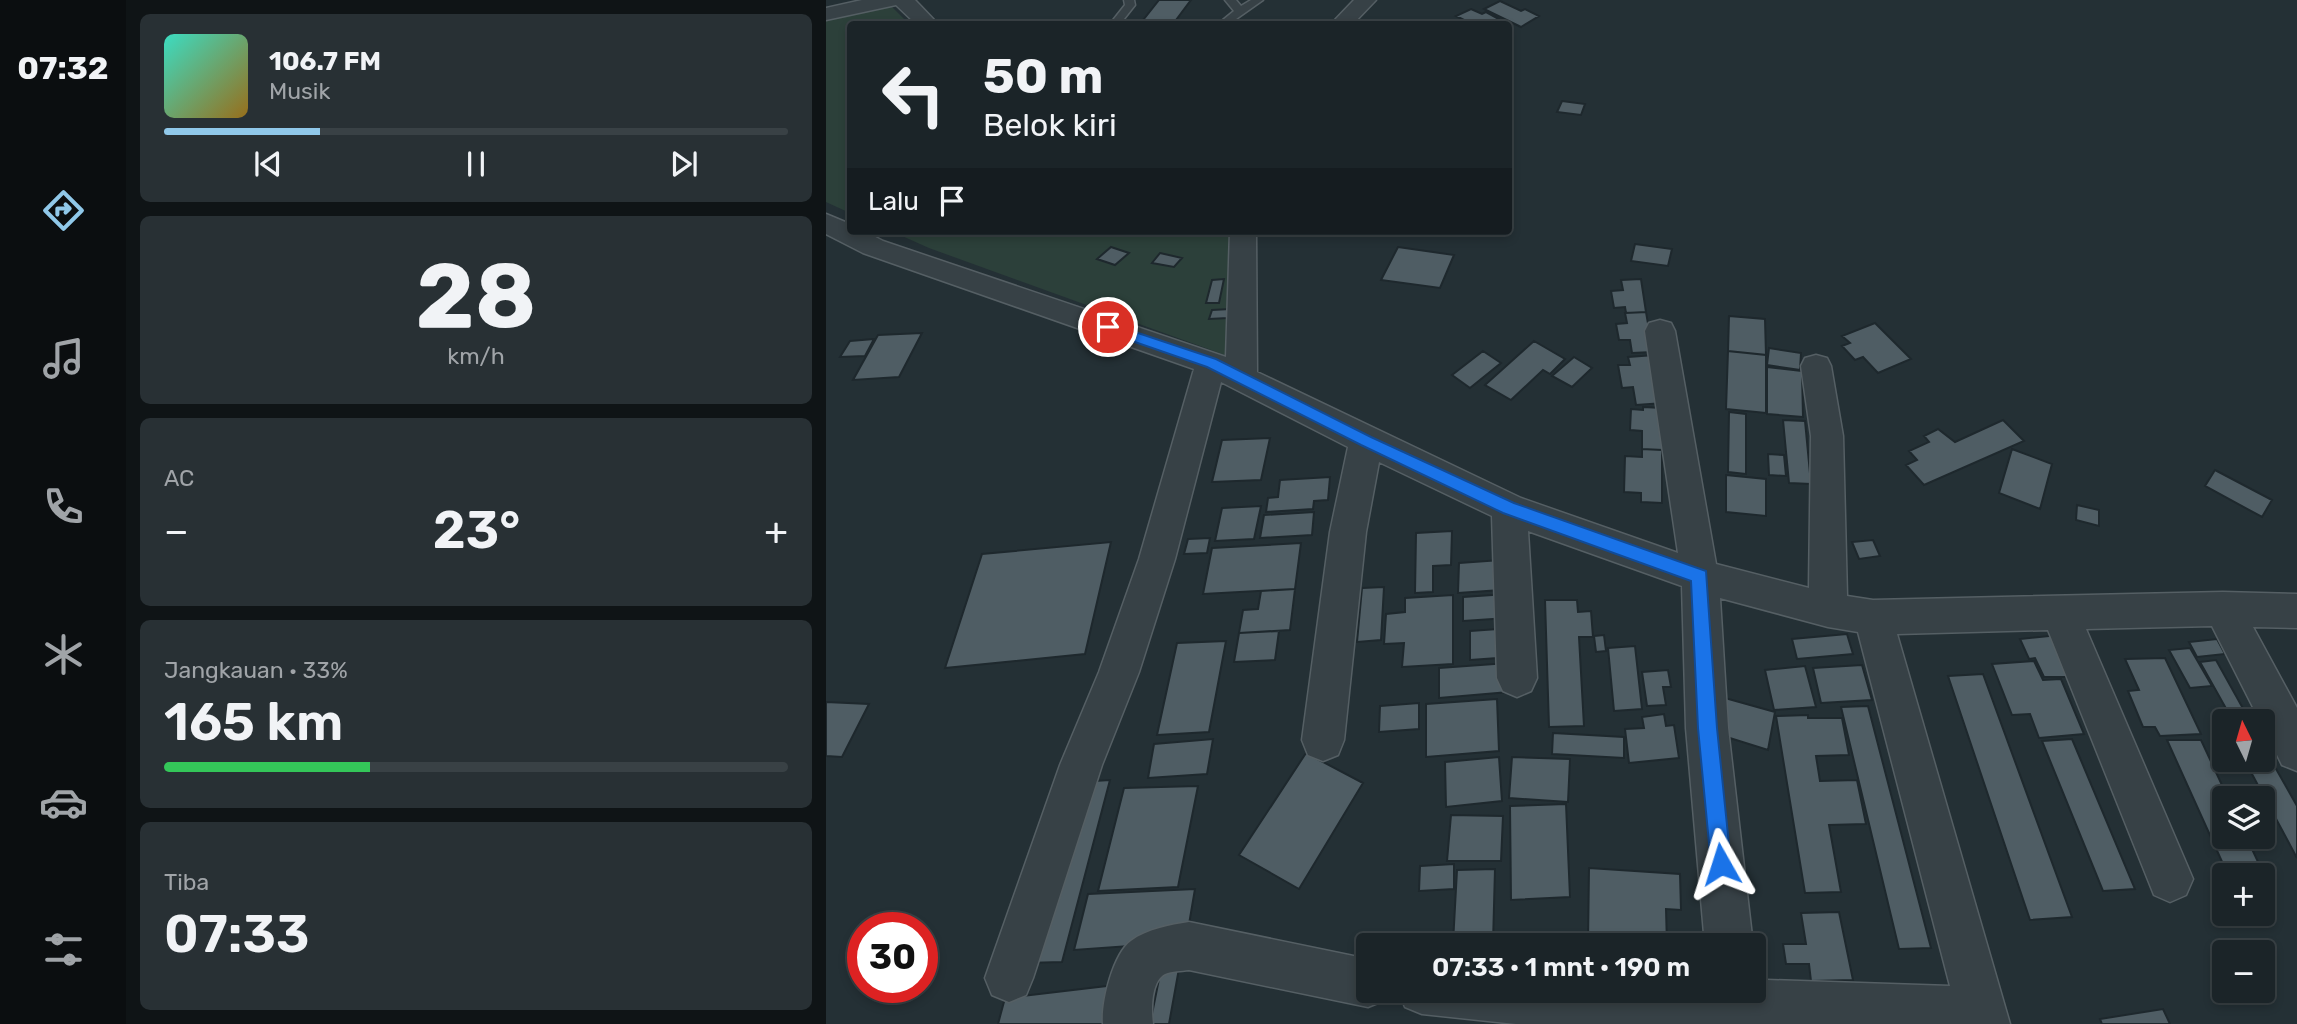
<!DOCTYPE html>
<html lang="id">
<meta charset="utf-8">
<style>
body{margin:0;font-family:Rubik,sans-serif;background:#283034;color:#f1f3f6;height:100vh;display:flex;flex-direction:column;font-size:26px;white-space:nowrap}
*{box-sizing:border-box;margin:0}
p{font-size:23px;color:#a0a4a8}
.icon{flex:none;width:38px;height:38px;fill:none;stroke:currentColor;stroke-width:2;stroke-linecap:round;stroke-linejoin:round}
.map{position:relative;flex:1;overflow:hidden}
.panel{display:flex;flex-direction:column;gap:14px;padding:14px;background:#0f1416;width:700px}
.panel>*{flex:none}
.top-card{position:absolute;left:21px;top:21px;width:665px;height:214px;border-radius:7px;box-shadow:0 4px 10px #0003,0 0 0 2px #394145;background:#1b2428;color:#f1f3f6;overflow:hidden}
.needle{width:46px;rotate:355deg}
.tools{position:absolute;left:1386px;top:709px;display:grid;gap:14px}
.tools a{display:grid;place-items:center;width:63px;height:63px;border-radius:7px;background:#1b2428;box-shadow:0 4px 10px #0003,0 0 0 2px #394145;font-size:35px}
.speed{position:absolute;left:21px;top:912px;display:flex;gap:14px;font-size:35px;font-weight:700;text-align:center}
.speed>*{display:grid;place-content:center;width:91px;height:91px;border-radius:50%;background:#1b2428;box-shadow:0 4px 10px #0003,0 0 0 2px #394145;line-height:1}
.speed .limit{border:10px solid #d22;background:#fff;color:#111}
.pin{position:absolute;display:grid;place-items:center;width:60px;height:60px;color:#fff;margin:-30px;border:4px solid #fff;border-radius:50%;box-shadow:0 2px 7px #0007}
.me{position:absolute;width:77px;margin:-38px;rotate:354deg;stroke-linejoin:round;filter:drop-shadow(0 0 5px #0008)}
.turn{display:flex;align-items:center;gap:24px;height:147px;padding:0 21px;font-size:32px}
.turn .icon{width:91px;height:91px;stroke-width:2.5}
.turn b{display:block;font-size:49px;line-height:60px}
.then{display:flex;align-items:center;height:66px;padding:0 21px;background:#0003;gap:14px;font-size:26px}
.big{font-size:52px;font-weight:600;line-height:1.1}
.panel .widget{flex:1;display:flex;flex-direction:column;justify-content:center;gap:10px;min-width:0;padding:0 24px;border-radius:10px;background:#283034}
.panel .dial{align-items:center;gap:0}
.dial b{font-size:91px;line-height:1}
.song{display:flex;align-items:center;gap:21px}
.cover{width:84px;height:84px;border-radius:10px;background:linear-gradient(135deg,hsl(170 70% 55%),hsl(40 70% 35%))}
.played{height:7px;border-radius:4px;background:linear-gradient(90deg,#90c8e9 25%,#394145 25%)}
.keys{display:flex;justify-content:space-around;direction:ltr}
.heat{display:flex;justify-content:space-between;align-items:center;font-size:38px;direction:ltr}
.charge{height:10px;border-radius:5px;background:linear-gradient(90deg,#34c759 33%,#394145 0)}
.trip{position:absolute;left:530px;top:933px;width:410px;height:70px;border-radius:7px;background:#1b2428;box-shadow:0 4px 10px #0003,0 0 0 2px #394145;font-weight:600;line-height:70px;text-align:center}
main{display:flex;flex:1;min-height:0}
.tab-bar{display:flex;flex-direction:column;width:126px;justify-content:space-around;align-items:center;background:#0b0e10;color:#a0a4a8}
.tab-bar .icon{width:49px;height:49px}
.tab-bar .on{color:#90c8e9}
.tab-bar b{font-size:32px;color:#f1f3f6}
.map>svg:first-child{display:block}
.green{fill:#2c403a}
.building{fill:#4f5d64;stroke:#1e282d;stroke-width:2}
.lines{fill:none;stroke-linecap:round;stroke-linejoin:round}
.service-casing{stroke:#555f64;stroke-width:3}
.minor-casing{stroke:#555f64;stroke-width:3}
.service{fill:#374146;fill-rule:evenodd}
.minor{fill:#374146;fill-rule:evenodd}
.route{fill:#1a73e8;stroke:#114b97;stroke-width:2}
</style>
<main>
<nav class="tab-bar">
<b>07:32</b>
<svg class="icon on" aria-label="directions" viewBox="0 0 24 24"><path d="M12 3l9 9-9 9-9-9zM9 14v-3h6M13 9l2 2-2 2"/></svg>
<svg class="icon" aria-label="music" viewBox="0 0 24 24"><path d="M9 18V5l10-2v13"/><circle cx="6" cy="18" r="3"/><circle cx="16" cy="16" r="3"/></svg>
<svg class="icon" aria-label="phone" viewBox="0 0 24 24"><path d="M5 4h4l2 5-3 2q2 4 5 5l2-3 5 2v4C11 20 4 13 5 4z"/></svg>
<svg class="icon" aria-label="climate" viewBox="0 0 24 24"><path d="M12 3v18M4 7l16 10M4 17L20 7"/></svg>
<svg class="icon" aria-label="car" viewBox="0 0 24 24"><path d="M5 17H2v-5l4-1 3-4h7l3 4 3 1v5h-3M9 17h6M6 11h13"/><circle cx="7" cy="17" r="2"/><circle cx="17" cy="17" r="2"/></svg>
<svg class="icon" aria-label="filters" viewBox="0 0 24 24"><path d="M4 7h16M4 17h16"/><circle cx="9" cy="7" r="2"/><circle cx="15" cy="17" r="2"/></svg>
</nav>
<section class="panel">
<div class="widget">
<div class="song"><i class="cover"></i><div><b>106.7 FM</b><p>Musik</p></div></div>
<div class="played"></div>
<div class="keys"><svg class="icon" aria-label="previous" viewBox="0 0 24 24"><path d="M18 5L8 12l10 7zM5 5v14"/></svg><svg class="icon" aria-label="pause" viewBox="0 0 24 24"><path d="M8 5v14M16 5v14"/></svg><svg class="icon" aria-label="next" viewBox="0 0 24 24"><path d="M6 5l10 7-10 7zM19 5v14"/></svg></div>
</div>
<div class="widget dial"><b>28</b><p>km/h</p></div>
<div class="widget"><p>AC</p>
<div class="heat"><a>−</a><b class="big">23°</b><a>+</a></div>
</div>
<div class="widget"><p>Jangkauan · 33%</p><b class="big">165 km</b><div class="charge"></div></div>
<div class="widget"><p>Tiba</p><b class="big">07:33</b></div>
</section>
<div class="map">
<svg width="1471" height="1024" viewBox="0 0 1471 1024">
<rect width="100%" height="100%" fill="#243035"/>
<path class="green" d="M63 4 83 24H24V213L0 202V18Z
M65 231H416L399 355 103 248Z"/>
<path class="building" d="M333 0H365L347 24H314Z
M674 1 695 11 699 9 713 16 695 27 658 9Z
M645 9 656 14 660 12 682 24H646L630 16Z
M736 101 759 104 755 115 731 112Z
M809 244 846 249 842 266 805 261Z
M285 247 303 253 289 265 271 259Z
M572 247 628 255 614 288 555 280Z
M334 253 356 258 348 267 326 263Z
M398 279 393 303H380L386 280Z
M815 279 820 312 800 313 799 307 788 308 785 291 797 290 795 280Z
M404 309 402 318 383 319 386 310Z
M820 312 827 352 806 353 804 340H793L790 324 801 323 799 313Z
M903 316 939 319 940 355 902 351Z
M1049 323 1085 359 1052 373 1037 357 1029 360 1016 346 1024 343 1016 336Z
M96 333 73 377 27 380 52 335Z
M48 339 39 356 14 357 24 341Z
M708 341 739 359 724 374 717 370 685 400 659 385Z
M943 348 975 353 974 370 941 365Z
M657 351 675 363 644 388 626 375Z
M902 351 940 355V413L900 409Z
M829 355 838 403 810 405 807 387 796 388 792 365H804L802 357Z
M748 357 766 368 746 387 726 376Z
M941 367 976 371 977 417 941 414Z
M817 407 837 408 836 450 816 449V431L804 430 805 409 817 410Z
M903 412 920 414V474L902 472Z
M957 420 979 421 985 484 963 483Z
M1177 420 1198 441 1098 485 1080 465 1091 460 1083 451 1103 442 1098 436 1112 429 1129 442Z
M444 438 435 480 386 482 396 440Z
M816 449 836 450V503L815 502V493L798 492 799 456 816 457Z
M1186 449 1226 464 1214 509 1173 493Z
M942 454 958 455 960 476 943 475Z
M1389 470 1446 500 1436 517 1379 486Z
M900 475 940 479V516L900 512Z
M504 477 502 500 488 501 487 509 440 512 442 498 452 497 454 480Z
M1251 505 1273 510V526L1250 520Z
M435 506 428 539 389 541 396 508Z
M488 512 486 535 434 538 438 515Z
M626 531 625 565 607 566V592L589 593 590 533Z
M384 538 381 553 358 554 362 539Z
M1047 540 1054 556 1033 559 1026 542Z
M285 542 259 654 119 668 156 554Z
M475 543 469 589 377 594 386 548Z
M675 560V590L632 593 633 563Z
M558 587 555 640 531 642 536 588Z
M469 589 464 630 413 633 417 610 432 609 435 591Z
M681 594 682 618 637 621V597Z
M627 595V664L576 667 578 643 558 644 560 614 579 612V598Z
M719 600H751L752 612 765 611 767 637H753L758 726 723 727Z
M672 629V658L644 660V631Z
M453 631 449 660 408 662 413 633Z
M1021 634 1027 654 971 659 966 639Z
M778 635 780 651 770 652 768 636Z
M1233 635 1252 677H1218L1209 658 1203 659 1194 639Z
M1391 639 1399 654 1371 657 1363 642Z
M400 641 383 732 331 735 351 643Z
M809 646 816 709 788 711 782 648Z
M1364 648 1386 686 1364 688 1343 650Z
M1339 658 1375 734 1334 736 1329 727H1317L1302 691 1313 690 1299 659Z
M1390 660 1424 721H1407L1374 662Z
M1208 661 1217 680 1235 679 1258 734 1213 738 1204 714 1186 715 1166 664Z
M682 663 683 692 613 698V668Z
M1036 665 1046 700 995 703 987 668Z
M979 666 990 707 948 710 939 670Z
M842 670 845 687H837L840 705 821 706 816 672Z
M1157 674 1246 917 1204 920 1122 676Z
M899 698 949 712 942 750 891 734Z
M671 699 673 751 600 757V704Z
M0 702 43 704 16 757 0 756Z
M593 703V729L553 732 554 706Z
M1042 706 1105 948 1073 949 1015 707Z
M838 714 840 726 848 725 853 758 803 763 799 729 818 728 816 717Z
M982 715V718H1016L1023 755 990 756 994 781 1031 780 1040 824 1003 825 1015 892 979 893 950 716Z
M727 733 798 737V758L726 754Z
M387 739 381 774 322 778 328 744Z
M1246 739 1309 889 1277 891 1216 741Z
M1341 740H1375L1402 798H1398V836H1420L1446 892H1437V875H1402Z
M480 753 537 783 473 889 413 855Z
M673 757 676 801 620 807 619 762Z
M686 757 744 759 742 802 683 798Z
M1445 760 1471 806V858L1419 761Z
M284 780 236 962 200 963 252 782Z
M372 786 352 887 272 891 298 788Z
M740 804 744 897 685 900 684 806Z
M625 815 677 816 675 861H621Z
M628 864V889L593 891 594 866Z
M763 868 854 874 855 910 840 909 841 945 762 942Z
M669 869 667 943H627L631 870Z
M369 889 360 942 248 950 262 894Z
M1013 912 1027 980 985 981 983 964H960L957 944H980L975 913Z
M354 963 343 1024H324L336 964Z
M298 984 291 1024H172L179 998Z
M1337 1009 1344 1024H1276L1274 1019Z"/>
<g class="lines">
<g class="service-casing">
<path id="service" d="M298 0H308L309 5 294 24H284L299 5Z
M399 0H410L415 6 425 0H437L403 24H392L408 11Z"/>
</g>
<g class="minor-casing">
<path id="minor" d="M36 0H89L112 24H90L70 5 0 20V8Z
M528 0H550L527 24H505Z
M0 214 24 224V231H38L57 241 400 357 404 231H430L431 372 695 498 852 553 819 331 823 323 834 320 845 323 849 331 890 564 983 588 985 436 975 366 979 358 990 355 1001 358 1005 366 1017 436 1021 596 1047 600 1397 592 1471 594V628L1427 627 1471 708V771L1456 765 1437 726V721H1434L1386 626 1260 629 1367 879 1360 895 1344 902 1328 895 1222 630 1071 634 1184 1024H690L596 1014 579 1007 572 990H928V981L941 980 1124 986 1032 632 1002 627 894 598 902 728 927 945H879L860 728 856 586 702 531 711 678 705 691 691 697 677 691 671 678 666 516 553 462 540 532 518 740 512 755 497 761 482 755 476 740 504 532 522 447 395 382 349 559 313 672 276 765 207 978 200 995 183 1002 166 995 159 978 234 765 273 672 313 559 368 369 37 253 0 234Z
M363 922 542 959V990H563L559 1000 542 1007 363 970C356 971 346 971 339 974 325 981 325 1010 327 1024H277C275 1003 287 954 305 941 321 929 344 925 363 922Z"/>
</g>
<use href="#service" class="service"/>
<use href="#minor" class="minor"/>
</g>
<path class="route" d="M282 323 390 359 545 437 688 503 880 571 891 728 905 864 902 871 895 874 888 871 885 864 872 728 865 581 677 513 535 445 381 367 277 331V324Z"/>
</svg>
<div class="tools">
<a><svg class="needle" viewBox="-14 -14 28 28"><path d="M0-13l5 13h-10z" fill="#e53935"/><path d="M0 13l5-13h-10z" fill="#a0a4a8"/></svg></a>
<a><svg class="icon" aria-label="layers" viewBox="0 0 24 24"><path d="M12 4l9 5-9 5-9-5zM3 14l9 5 9-5"/></svg></a>
<a>+</a>
<a>−</a>
</div>
<div class="speed"><div class="limit">30</div></div>
<div class="pin" style="left:282px;top:327px;background:#d93025"><svg class="icon" aria-label="arrive" viewBox="0 0 24 24"><path d="M6 21V4h12l-3 4 3 4H6"/></svg></div>
<svg class="me" style="left:895px;top:864px" viewBox="-20 -20 40 40"><path d="M0-17L14 15 0 8-14 15z" fill="#1a73e8" stroke="#fff" stroke-width="4"/></svg>
<div class="trip">07:33 · 1 mnt · 190 m</div>
<div class="top-card">
<div class="turn"><svg class="icon" aria-label="left" viewBox="0 0 24 24"><path d="M17 20v-9H6M10 6l-5 5 5 5"/></svg><div><b>50 m</b>Belok kiri</div></div>
<div class="then">Lalu<svg class="icon" aria-label="arrive" viewBox="0 0 24 24"><path d="M6 21V4h12l-3 4 3 4H6"/></svg></div>
</div>
</div>
</main>
